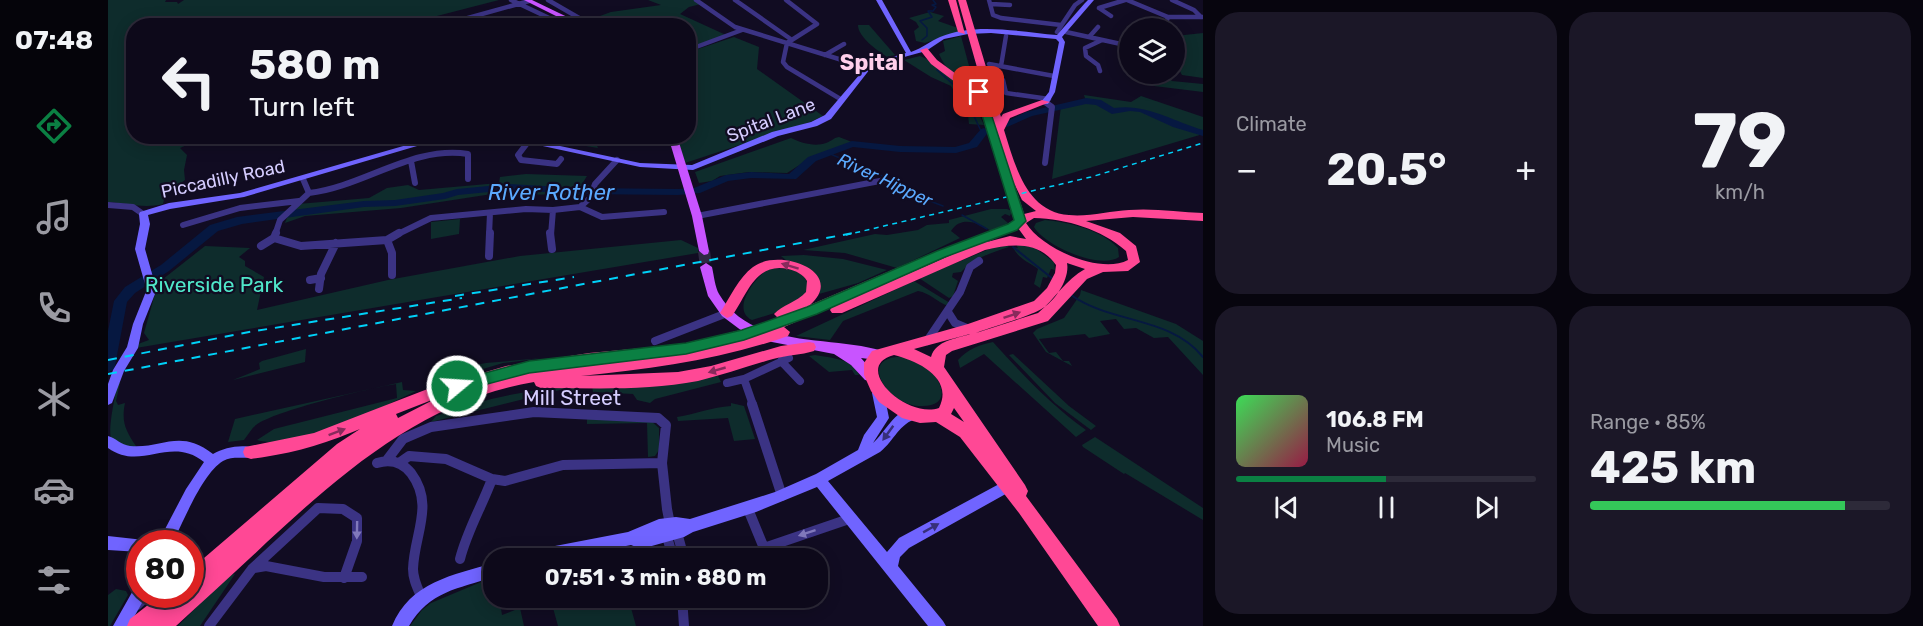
<!DOCTYPE html>
<meta charset="utf-8">
<style>
body{margin:0;font-family:Rubik,sans-serif;background:#1b1727;color:#f1f3f6;height:100vh;display:flex;flex-direction:column;font-size:22px;white-space:nowrap}
*{box-sizing:border-box;margin:0}
p{font-size:20px;color:#9a9aa2}
.icon{flex:none;width:33px;height:33px;fill:none;stroke:currentColor;stroke-width:2;stroke-linecap:round;stroke-linejoin:round}
.map{position:relative;flex:1;overflow:hidden}
.sheet{display:flex;flex-direction:column;gap:12px;padding:12px;background:#07050e;width:720px}
.sheet>*{flex:none}
.hud{position:absolute;left:18px;top:18px;width:570px;height:126px;border-radius:24px;box-shadow:0 3px 15px #0003,0 0 0 2px #2d2a39;background:#0d091a;color:#f1f3f6;overflow:hidden}
.fabs{position:absolute;left:1011px;top:18px;display:grid;gap:12px}
.fabs a{display:grid;place-items:center;width:66px;height:66px;border-radius:50%;background:#0d091a;box-shadow:0 3px 15px #0003,0 0 0 2px #2d2a39;font-size:30px}
.speed{position:absolute;left:18px;top:530px;display:flex;gap:12px;font-size:30px;font-weight:700;text-align:center}
.speed>*{display:grid;place-content:center;width:78px;height:78px;border-radius:50%;background:#0d091a;box-shadow:0 3px 15px #0003,0 0 0 2px #2d2a39;line-height:1}
.speed .limit{border:9px solid #d22;background:#fff;color:#111}
.pin{position:absolute;display:grid;place-items:center;width:51px;height:51px;color:#fff;margin:-26px;border-radius:12px;box-shadow:0 3px 9px #0006}
.me{position:absolute;width:66px;margin:-33px;rotate:72deg;stroke-linejoin:round;filter:drop-shadow(0 0 4px #0008)}
.turn{display:flex;align-items:center;gap:21px;height:126px;padding:0 24px;font-size:27px}
.turn .icon{width:78px;height:78px;stroke-width:2.5}
.turn b{display:block;font-size:42px;line-height:51px}
.big{font-size:45px;font-weight:700;line-height:1.1}
.sheet .widget{flex:1;display:flex;flex-direction:column;justify-content:center;gap:9px;min-width:0;padding:0 21px;border-radius:24px;background:#1b1727}
.sheet .dial{align-items:center;gap:0}
.dial b{font-size:78px;line-height:1}
.song{display:flex;align-items:center;gap:18px}
.cover{width:72px;height:72px;border-radius:9px;background:linear-gradient(135deg,hsl(130 70% 55%),hsl(340 70% 35%))}
.played{height:6px;border-radius:3px;background:linear-gradient(90deg,#0b8043 50%,#2d2a39 50%)}
.keys{display:flex;justify-content:space-around;direction:ltr}
.heat{display:flex;justify-content:space-between;align-items:center;font-size:33px;direction:ltr}
.charge{height:9px;border-radius:4px;background:linear-gradient(90deg,#34c759 85%,#2d2a39 0)}
.sheet .tiles{flex:1;display:grid;gap:12px;grid-template-columns:repeat(2,1fr)}
.trip{position:absolute;left:375px;top:548px;width:345px;height:60px;border-radius:24px;background:#0d091a;box-shadow:0 3px 15px #0003,0 0 0 2px #2d2a39;font-weight:700;line-height:60px;text-align:center}
main{display:flex;flex:1;min-height:0}
.menu{display:flex;flex-direction:column;width:108px;justify-content:space-around;align-items:center;background:#05040a;color:#9a9aa2}
.menu .icon{width:42px;height:42px}
.menu .selected{color:#0b8043}
.menu b{font-size:27px;color:#f1f3f6}
.map>svg:first-child{display:block}
.green{fill:#0e2c2c}
.lines{fill:none;stroke-linecap:round;stroke-linejoin:round}
.stream-far1{stroke:#061841;stroke-width:1.5}
.stream{stroke:#061841;stroke-width:2}
.river{fill:#061841;fill-rule:evenodd}
.primary-tunnel{stroke:#2e2943;stroke-width:12;stroke-dasharray:12 6;stroke-linecap:butt}
.street-far3{stroke:#3b3384;stroke-width:4.5}
.street-far2{stroke:#3b3384;stroke-width:6}
.street-far1{stroke:#3b3384;stroke-width:8}
.street{stroke:#3b3384;stroke-width:10}
.secondary{fill:#7064ff;fill-rule:evenodd}
.primary{fill:#c854ff;fill-rule:evenodd}
.highway{fill:#ff4895;fill-rule:evenodd}
.rail-far1{stroke:#00d1f8;stroke-width:1.5;stroke-dasharray:5 4.5;stroke-linecap:butt}
.rail{stroke:#00d1f8;stroke-width:2;stroke-dasharray:9 8;stroke-linecap:butt}
.oneway{fill:#882a5c}
.oneway2{fill:#372f7a}
.oneway3{fill:#8078bb}
.route{fill:#0b8043;stroke:#07532c;stroke-width:1.5}
.labels{text-anchor:middle;stroke-width:4.5;stroke-linejoin:round;paint-order:stroke}
.far-street-label{font-size:18px;fill:#d5cdff;stroke:#110c22}
.far-water-label{font-size:18px;font-style:italic;fill:#5baaff;stroke:#110c22}
.park-label{font-size:21px;fill:#50e7ca;stroke:#110c22}
.street-label{font-size:21px;fill:#d5cdff;stroke:#110c22}
.far-district-label{font-size:22px;font-weight:bold;fill:#ffcfeb;stroke:#110c22}
.water-label{font-size:22px;font-style:italic;fill:#5baaff;stroke:#110c22}
</style>
<main>
<nav class="menu">
<b>07:48</b>
<svg class="icon selected" aria-label="directions" viewBox="0 0 24 24"><path d="M12 3l9 9-9 9-9-9zM9 14v-3h6M13 9l2 2-2 2"/></svg>
<svg class="icon" aria-label="music" viewBox="0 0 24 24"><path d="M9 18V5l10-2v13"/><circle cx="6" cy="18" r="3"/><circle cx="16" cy="16" r="3"/></svg>
<svg class="icon" aria-label="phone" viewBox="0 0 24 24"><path d="M5 4h4l2 5-3 2q2 4 5 5l2-3 5 2v4C11 20 4 13 5 4z"/></svg>
<svg class="icon" aria-label="climate" viewBox="0 0 24 24"><path d="M12 3v18M4 7l16 10M4 17L20 7"/></svg>
<svg class="icon" aria-label="car" viewBox="0 0 24 24"><path d="M5 17H2v-5l4-1 3-4h7l3 4 3 1v5h-3M9 17h6M6 11h13"/><circle cx="7" cy="17" r="2"/><circle cx="17" cy="17" r="2"/></svg>
<svg class="icon" aria-label="filters" viewBox="0 0 24 24"><path d="M4 7h16M4 17h16"/><circle cx="9" cy="7" r="2"/><circle cx="15" cy="17" r="2"/></svg>
</nav>
<div class="map">
<svg width="1095" height="626" viewBox="0 0 1095 626">
<rect width="100%" height="100%" fill="#110c22"/>
<path class="green" d="M0 0H58L57 2H69L70 4 76 0H391L294 25 26 26V136L72 137 84 139 83 143 72 148 79 155 76 170 77 180 57 195 55 204C35 209 20 203 0 202Z
M540 0H586L593 4 581 7 572 14 618 35 581 48 580 26 490 25 481 20 503 12 553 5Z
M822 12 836 16 830 21 850 28 851 32 817 43 808 41 806 31 811 27 808 22 801 18Z
M750 25H761L787 55 779 57C769 50 750 37 750 25Z
M1095 33V78L1074 75 1067 62V36Z
M853 36 864 77 863 82C846 81 837 67 831 54L837 51 835 41Z
M626 37 651 47 649 69 715 116 702 122 577 163 569 137 580 136 581 52Z
M812 56 821 60 860 90 876 125 861 124 860 115 843 86 823 77 796 60Z
M1030 74 1058 75 1064 81 1095 84V92L1038 85Z
M976 95 1023 102 1033 96 1095 117V134L944 179 953 106 978 101Z
M423 137H485L490 148Z
M731 137 744 142 704 157 679 173 641 172 612 176 604 181 591 183 587 172 683 138C693 143 707 147 718 143 724 141 725 138 731 137Z
M418 174 479 176 474 184 481 185 477 195 384 194 293 208 197 216 177 223 180 215 190 204 261 198 279 188 300 185 311 190 391 183 392 177Z
M883 209H899L904 211 902 216 897 214 893 217 900 223 883 231C871 223 853 215 843 231L852 238 789 268 737 253 695 250 767 234 779 235 810 230 819 225 841 223V220Z
M352 219 351 234 323 239V222Z
M937 220C960 222 994 230 1010 248L1011 257C992 270 937 246 926 227L928 223Z
M573 240 590 248V253L28 348 30 344 41 340 36 333 50 283 97 246 142 248 131 257 137 261V266L156 277 149 310 280 280 412 256Z
M896 243 901 247C883 253 866 258 853 272L845 273 844 277 850 281 845 296 841 298 811 278Z
M907 243 927 248 946 262 947 270 943 269 939 278 935 277 932 288 926 284 930 269C921 262 910 259 905 247L910 248Z
M696 255 735 259 779 270 750 283 711 294 712 288 673 256Z
M661 268C679 269 694 267 701 286L698 295 673 311 644 320C622 309 648 277 661 268Z
M806 281 842 303 840 306C829 302 822 293 810 291L735 321 722 340 688 336Z
M973 290 1068 324 1095 341V375L1060 337 1046 338 1028 328 1016 329 1008 319 992 321 1002 334 981 338 977 334 931 339 941 353 948 352 955 361H961L964 366 938 352 925 333 929 329 956 318 972 295Z
M885 342C914 374 943 405 978 430L968 437 876 354 852 368 850 360C860 349 871 345 885 342Z
M198 349 197 362 125 380 152 369 151 363 154 361Z
M905 354 961 406 988 426 983 430 947 403 901 355Z
M707 355C722 358 745 358 751 375H747L744 370 721 372 701 356Z
M798 357C803 360 810 361 815 365 835 378 846 408 811 406 778 404 747 354 798 357Z
M435 358 395 363 322 385 321 374 378 363Z
M610 376 613 382 547 399 542 403 529 400 525 394 485 392 484 386 564 384Z
M294 382 295 390 308 391C270 409 189 452 149 440L166 429 289 398 288 384C262 388 166 411 148 425 143 429 140 435 136 440L120 442 127 419Z
M10 383H12L8 401 10 405 17 403C13 422 18 431 28 446L24 450C18 447 8 443 3 438 0 428 7 395 10 383Z
M468 387V396L458 397 456 389 323 422 328 416C374 399 420 389 468 387Z
M623 403 636 406 647 439 626 441 620 418 570 421 569 417C588 414 604 407 623 406Z
M479 416 542 420 551 428V450L547 456 540 457 539 423 479 424Z
M987 437 1095 508V520L1017 473 1016 474 975 447 974 445Z
M127 574 92 626H70L120 575Z
M385 577 386 597H391L394 615 412 608 416 626H302L314 610 323 603Z
M8 589 18 591 20 595 2 626H0V595Z
M442 597H520L528 626H450Z"/>
<g class="lines">
<path class="stream-far1" d="M814 40 819 36V28L812 21 824 17 820 11H825L828 7 824 5 828 4 825 0
M829 70 855 93 874 133
M720 153 786 181 814 198 835 206
M854 215 879 229"/>
<path class="stream" d="M905 247 945 279
M963 295C1004 324 1062 316 1095 357"/>
<path class="river" d="M978 98 993 100 1006 108C1038 103 1065 121 1095 130V136L1065 127 1032 112 1022 111 1004 114 988 105 978 104 924 116 899 127 894 124 918 112Z
M876 128 881 131 869 147 848 153 792 152 745 147 708 161 688 179 643 178 620 181 592 193 570 195 471 194 401 190 350 195 337 199 287 206 256 207 134 224 110 231 61 271 27 293 19 302 7 366 5 370 0 372V331L6 301 17 287 53 265 102 225 129 217 256 201 287 200 335 193 349 189 401 184 471 188 570 189 586 188 618 175 643 172 681 174 700 157 744 141 792 146 847 147 861 143 873 129Z"/>
<path class="primary-tunnel" d="M596 251 598 267"/>
<path class="street-far3" d="M403 0 458 26
M440 0 485 26
M588 0 627 27 760 68
M627 0 684 40
M678 0 709 24 679 43
M881 0 885 15 893 18 953 25
M1019 0 1060 17H1095
M1064 0 1086 10 1093 17
M883 4 902 5
M991 8 1017 0
M991 8 1003 16
M331 26 421 1
M1028 27 1058 23 1060 17
M949 32 967 5 974 0
M958 32 1022 46
M982 36 990 27
M679 43 675 62 679 67 734 100
M580 50 634 30
M717 55 736 44
M881 64 946 76
M893 66 898 36
M992 71 990 65 978 56 977 48 994 40
M887 80H895L898 93 941 99"/>
<path class="street-far2" d="M937 102 944 107 937 163
M420 142 410 155 413 160 449 164 453 159
M303 161 307 183
M201 193C255 187 305 145 360 154V179
M0 205 25 207 35 214
M472 207 494 217 556 212
M589 216 777 180
M75 225 132 208 191 201
M167 235 172 220 201 193 195 179
M288 235 323 218 418 209 445 210 472 207 482 198 487 184 509 160
M381 235 382 213
M443 235 445 210"/>
<path class="street-far1" d="M442 233 444 249
M166 238 193 246 279 240 291 233
M279 240 284 253V275
M153 246 166 238 168 233
M381 256 382 233
M202 280 213 278
M211 289 213 274 228 243
M840 312 847 323 861 329
M547 341 619 313
M819 341 852 292 862 267 871 261
M673 361 692 381
M636 379 645 405
M619 383 636 379 681 358"/>
<path class="street" d="M644 404 674 496
M279 460 295 439 323 427 426 412 550 418 558 425 554 463 559 509 561 519 567 525 576 558
M269 463C282 459 294 462 303 473 327 505 306 534 305 569 305 579 309 587 313 596
M291 463 301 456 338 459 384 479 397 481 455 465 554 463
M640 509 656 548 741 519
M558 533 565 558
M352 559C359 531 374 506 384 479
M146 568 158 566 216 577H254
M574 597 576 626
M29 605 41 594
M101 626 144 569 210 508 235 509 249 518V541L236 578"/>
<path class="secondary" d="M768 0H774L803 52C815 48 822 41 832 37 868 22 912 32 949 35L977 3 980 0H986L954 37 957 42 947 92 940 104H937L933 102 941 92 951 42 948 39 883 33 860 34 836 39 818 51 778 62 762 69 723 119 709 126 670 136 585 170 532 167 388 136H405L532 163 584 165 664 132 703 122 717 115 758 67 774 60 798 53Z
M330 136H343L136 197 62 209 40 215 42 224 37 249 47 284V294L35 324 30 348 16 371 4 403 0 405V384L5 370 19 347 25 324 37 294V284L27 249 32 224 31 214 32 212 61 203 132 193Z
M770 388 774 390 776 393 781 418 765 443C778 432 789 404 810 410L812 414 810 418C790 424 787 440 772 452L720 481 779 552 791 538 893 483 898 481 903 483 905 487 903 491 801 548 792 557 790 566 835 621 838 626H820L709 487 648 512 585 532 576 537 533 549 523 545 457 558H414L416 553 421 551 520 532 551 519 568 517 582 519 667 492 708 474 750 450 756 435 769 417 764 393 766 390Z
M0 436C8 438 13 445 22 446 55 449 71 428 105 454 117 447 134 444 147 448L149 452 147 456C137 460 125 455 115 461 95 473 76 520 65 542L32 543V552L0 550V536L36 540 45 533 56 531 78 489 96 462C62 435 33 472 0 448Z
M386 563V577C349 589 322 591 301 626H284C302 582 345 575 386 563Z
M32 585V594H39L21 626H5L27 587Z"/>
<path class="primary" d="M416 0H424L478 26H468Z
M560 136H569L594 216 601 251 600 254 596 255 591 251 584 216Z
M598 263 604 267C606 276 607 287 611 294 643 350 723 335 774 351L775 355 774 359 769 360 753 358 769 376 767 380 762 381 757 380 743 365 726 354 664 342 634 331 614 316 600 296 592 267Z"/>
<path class="highway" d="M840 0H848L857 34 850 32Z
M850 0H858L893 117 895 114 934 100 942 102 902 118 896 130C907 165 918 212 961 215 980 217 1002 211 1021 210 1045 208 1071 212 1095 213V221L1025 217 978 221 1012 233 1028 246 1032 262 1020 271 995 272 979 279 940 321 844 351 838 355 836 367 917 485 920 491 918 496 1009 619 1012 626H990L911 513 852 437 828 422 812 423 794 418 771 402 763 391 756 375V363L764 351 860 324 926 301 939 288 947 273 948 265C930 240 903 244 877 250L734 313H724L722 310 724 307 850 252 837 257 676 327 682 332 680 336C612 360 544 369 473 376L570 372 603 366 673 346 701 342 706 343 708 347 706 351C693 355 679 355 665 359 640 366 615 375 590 381 539 391 485 388 433 388L428 386 426 382C318 400 237 470 159 542 129 571 98 598 68 626H19L22 619 54 594H82V570L229 444 252 429C211 446 186 453 143 459L137 457 135 452 137 447 206 433 317 390 398 366 481 353 578 344 660 323 670 318 666 314C674 305 689 302 698 292L699 281C695 274 688 271 680 269 647 262 639 295 624 316L619 318 612 313C621 299 631 277 645 267 671 247 739 272 702 305L829 251 895 227 906 220 894 180 895 178H903L896 163 884 121 877 122 859 91 823 64 812 50 819 48 829 60 866 87 883 117ZM906 183 914 200 928 211 916 214ZM926 218C959 219 993 229 1018 251L1020 260C992 275 933 248 918 223ZM910 228 918 239 902 236 879 242ZM959 263 977 269C958 279 947 299 930 313L868 333C886 326 921 317 935 308 948 300 962 278 959 263ZM862 334C848 339 828 340 823 357L806 349ZM786 355C810 361 846 378 831 408 797 419 743 366 786 355ZM329 398 290 418 288 414ZM846 408 856 422 843 414Z"/>
<path class="rail-far1" d="M738 235 983 177 1095 143"/>
<path class="rail" d="M347 296 466 277
M0 360 141 332 354 298
M0 374 745 233"/>
</g>
<defs><path id="oneway-solid" d="M-6-.8H1V-3.2L6.5 0L1 3.2V.8H-6Z" transform="scale(1.5)"/></defs>
<g class="oneway">
<use href="#oneway-solid" transform="translate(682 266) rotate(-163)"/>
<use href="#oneway-solid" transform="translate(904 315) rotate(-19)"/>
<use href="#oneway-solid" transform="translate(609 370) rotate(164)"/>
<use href="#oneway-solid" transform="translate(229 432) rotate(-21)"/>
</g>
<g class="oneway2">
<use href="#oneway-solid" transform="translate(780 433) rotate(126)"/>
<use href="#oneway-solid" transform="translate(823 528) rotate(-29)"/>
</g>
<g class="oneway3">
<use href="#oneway-solid" transform="translate(249 530) rotate(91)"/>
<use href="#oneway-solid" transform="translate(699 533) rotate(162)"/>
</g>
<path class="route" d="M871 89 876 92 918 221 909 230 837 257 709 314 636 340 578 354 421 373 349 392 344 391 342 386 344 382 421 361 578 343 634 330 699 307 829 251 900 224 906 220 867 92Z"/>
<g class="labels">
<g class="far-street-label">
<text transform="translate(663 120) rotate(-21)" y="6">Spital Lane</text>
<text transform="translate(115 179) rotate(-12)" y="6">Piccadilly Road</text>
</g>
<g class="far-water-label">
<text transform="translate(777 180) rotate(25)" y="6">River Hipper</text>
</g>
<g class="park-label">
<text x="106" y="292">Riverside Park</text>
</g>
<g class="street-label">
<text x="464" y="405">Mill Street</text>
</g>
<g class="far-district-label">
<text x="764" y="70">Spital</text>
</g>
<g class="water-label">
<text x="443" y="200">River Rother</text>
</g>
</g>
</svg>
<div class="fabs">
<a><svg class="icon" aria-label="layers" viewBox="0 0 24 24"><path d="M12 4l9 5-9 5-9-5zM3 14l9 5 9-5"/></svg></a>
</div>
<div class="speed"><div class="limit">80</div></div>
<div class="pin" style="left:871px;top:92px;background:#d93025"><svg class="icon" aria-label="arrive" viewBox="0 0 24 24"><path d="M6 21V4h12l-3 4 3 4H6"/></svg></div>
<svg class="me" style="left:349px;top:386px" viewBox="-20 -20 40 40"><circle r="17" fill="#0b8043" stroke="#fff" stroke-width="3"/><path d="M0-11L8 9 0 5-8 9z" fill="#fff"/></svg>
<div class="trip">07:51 · 3 min · 880 m</div>
<div class="hud">
<div class="turn"><svg class="icon" aria-label="left" viewBox="0 0 24 24"><path d="M17 20v-9H6M10 6l-5 5 5 5"/></svg><div><b>580 m</b>Turn left</div></div>
</div>
</div>
<section class="sheet">
<div class="tiles">
<div class="widget"><p>Climate</p>
<div class="heat"><a>−</a><b class="big">20.5°</b><a>+</a></div>
</div>
<div class="widget dial"><b>79</b><p>km/h</p></div>
<div class="widget">
<div class="song"><i class="cover"></i><div><b>106.8 FM</b><p>Music</p></div></div>
<div class="played"></div>
<div class="keys"><svg class="icon" aria-label="previous" viewBox="0 0 24 24"><path d="M18 5L8 12l10 7zM5 5v14"/></svg><svg class="icon" aria-label="pause" viewBox="0 0 24 24"><path d="M8 5v14M16 5v14"/></svg><svg class="icon" aria-label="next" viewBox="0 0 24 24"><path d="M6 5l10 7-10 7zM19 5v14"/></svg></div>
</div>
<div class="widget"><p>Range · 85%</p><b class="big">425 km</b><div class="charge"></div></div>
</div>
</section>
</main>
